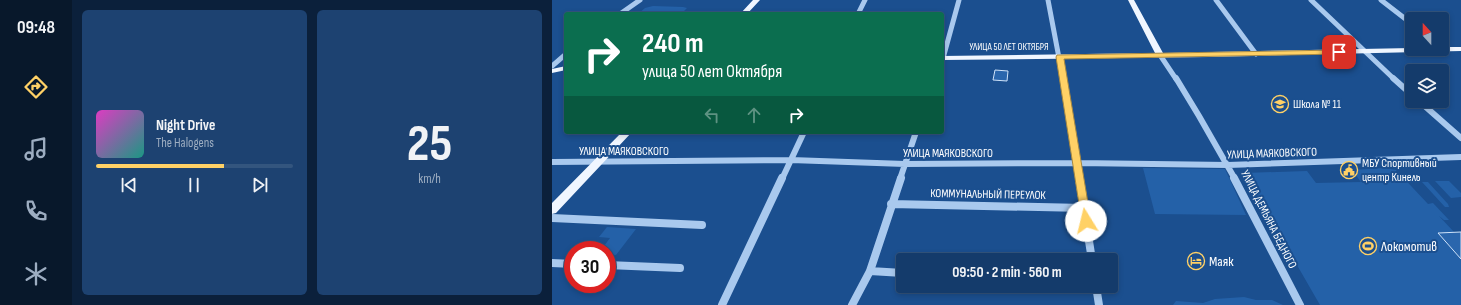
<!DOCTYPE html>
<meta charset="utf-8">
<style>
body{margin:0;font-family:"Sofia Sans Condensed",sans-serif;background:#1d4271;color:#f1f3f6;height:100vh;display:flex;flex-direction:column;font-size:15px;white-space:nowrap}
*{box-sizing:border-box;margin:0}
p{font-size:13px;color:#9dadc1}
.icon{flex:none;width:22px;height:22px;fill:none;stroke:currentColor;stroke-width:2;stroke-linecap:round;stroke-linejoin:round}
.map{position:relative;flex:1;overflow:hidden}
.panel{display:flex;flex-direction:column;gap:10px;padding:10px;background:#0b203b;width:480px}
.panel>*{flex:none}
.guide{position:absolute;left:12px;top:12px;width:380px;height:122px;border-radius:4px;box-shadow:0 2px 6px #0003,0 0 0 1px #33557e;background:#0b6e4f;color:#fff;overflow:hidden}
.needle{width:26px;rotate:339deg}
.tools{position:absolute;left:853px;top:12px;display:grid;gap:8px}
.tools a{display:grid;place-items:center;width:44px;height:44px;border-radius:4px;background:#143b6b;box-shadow:0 2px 6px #0003,0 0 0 1px #33557e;font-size:20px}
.speed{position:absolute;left:12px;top:241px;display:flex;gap:8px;font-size:20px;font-weight:700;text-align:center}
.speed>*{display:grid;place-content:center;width:52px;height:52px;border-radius:50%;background:#143b6b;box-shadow:0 2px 6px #0003,0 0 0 1px #33557e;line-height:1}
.speed .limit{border:6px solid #d22;background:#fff;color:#111}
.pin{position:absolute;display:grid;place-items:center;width:34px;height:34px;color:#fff;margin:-17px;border-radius:8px;box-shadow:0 2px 6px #0006}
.me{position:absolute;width:44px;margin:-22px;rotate:351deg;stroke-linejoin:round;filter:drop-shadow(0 0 3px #0008)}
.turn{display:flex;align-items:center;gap:14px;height:84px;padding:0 12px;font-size:18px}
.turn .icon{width:52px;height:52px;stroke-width:2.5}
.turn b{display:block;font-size:28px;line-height:34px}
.lanes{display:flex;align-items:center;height:38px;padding:0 12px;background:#0003;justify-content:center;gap:20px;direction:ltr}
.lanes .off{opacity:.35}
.panel .tile{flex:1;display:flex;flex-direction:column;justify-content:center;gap:6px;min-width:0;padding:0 14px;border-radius:6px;background:#1d4271}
.panel .dial{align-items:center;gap:0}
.dial b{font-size:52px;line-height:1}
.song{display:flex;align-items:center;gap:12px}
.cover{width:48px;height:48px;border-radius:6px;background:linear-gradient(135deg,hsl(310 70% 55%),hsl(170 70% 35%))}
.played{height:4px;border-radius:2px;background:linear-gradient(90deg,#ffd166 65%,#33557e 65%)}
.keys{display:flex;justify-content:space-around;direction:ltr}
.panel .tiles{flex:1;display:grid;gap:10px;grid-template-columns:repeat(2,1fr)}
.trip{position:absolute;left:344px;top:253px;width:222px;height:40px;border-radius:4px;background:#143b6b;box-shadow:0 2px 6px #0003,0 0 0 1px #33557e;font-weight:700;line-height:40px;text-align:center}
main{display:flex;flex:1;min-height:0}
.menu{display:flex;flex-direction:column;width:72px;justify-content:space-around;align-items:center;background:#08182b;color:#9dadc1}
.menu .icon{width:28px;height:28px}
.menu .active{color:#ffd166}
.menu b{font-size:18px;color:#f1f3f6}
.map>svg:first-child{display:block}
.green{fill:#2461a8}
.building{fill:#2a66ad;stroke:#cfe3fa}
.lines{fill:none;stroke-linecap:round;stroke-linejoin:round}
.minor-far2{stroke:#a9c9ee;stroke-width:5}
.minor-far1{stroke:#a9c9ee;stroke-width:6}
.minor{stroke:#a9c9ee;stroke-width:8}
.major{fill:#f0f6ff;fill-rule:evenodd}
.route{fill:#ffd166;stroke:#a68842}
.labels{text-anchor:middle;stroke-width:4;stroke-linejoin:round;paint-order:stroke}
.far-street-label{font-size:10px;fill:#fff;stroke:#1b4f8f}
.poi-label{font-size:12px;fill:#fff;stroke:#1b4f8f;text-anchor:start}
.street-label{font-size:12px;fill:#fff;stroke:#1b4f8f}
.near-poi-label{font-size:14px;fill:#fff;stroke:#1b4f8f;text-anchor:start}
</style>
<main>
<nav class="menu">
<b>09:48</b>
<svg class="icon active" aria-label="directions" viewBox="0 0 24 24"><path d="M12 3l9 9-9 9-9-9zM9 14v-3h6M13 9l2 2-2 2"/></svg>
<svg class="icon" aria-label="music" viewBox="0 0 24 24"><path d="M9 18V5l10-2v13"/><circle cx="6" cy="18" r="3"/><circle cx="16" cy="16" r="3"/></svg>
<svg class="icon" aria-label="phone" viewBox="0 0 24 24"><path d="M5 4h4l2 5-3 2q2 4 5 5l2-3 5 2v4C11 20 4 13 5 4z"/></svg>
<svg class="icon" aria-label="climate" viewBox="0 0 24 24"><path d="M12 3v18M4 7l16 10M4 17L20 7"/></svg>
</nav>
<section class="panel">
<div class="tiles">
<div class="tile">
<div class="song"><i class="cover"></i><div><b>Night Drive</b><p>The Halogens</p></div></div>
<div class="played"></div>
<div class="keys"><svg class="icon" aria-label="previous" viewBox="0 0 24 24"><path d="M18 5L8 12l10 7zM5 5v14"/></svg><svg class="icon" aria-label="pause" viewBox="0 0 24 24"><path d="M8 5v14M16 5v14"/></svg><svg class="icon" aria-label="next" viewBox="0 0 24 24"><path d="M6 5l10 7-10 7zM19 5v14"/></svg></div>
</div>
<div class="tile dial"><b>25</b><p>km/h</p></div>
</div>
</section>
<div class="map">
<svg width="909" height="305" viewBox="0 0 909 305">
<rect width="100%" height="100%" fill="#1b4f8f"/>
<path class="green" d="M101 6 131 7 135 8 129 14H86L93 8Z
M591 168 673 169 694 215 603 214Z
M832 168 844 170 876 204 881 203 897 220H892L887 216 902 232 886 233 909 259V305H768L692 173 755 171 764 183 809 182 800 170Z
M883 181H897L909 193V197L899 198Z
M870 182H876L896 204 897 207H893Z
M55 227 84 229 64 255 55 254V250H49L58 238 47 237Z
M692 297 704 300H720L731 305H621L624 301 651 303 663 299Z"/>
<path class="building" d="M443 70 456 71 455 81 441 80Z
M909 232V259L886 233Z"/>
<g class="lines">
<path class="minor-far2" d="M496 0 511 79
M664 0 704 54
M759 0 842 79
M829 0 860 24
M68 14 88 0
M306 14 313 0
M608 55 624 79
M390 62 407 0
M0 66 14 54"/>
<path class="minor-far1" d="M511 78 527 179
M624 78 647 116 683 179
M841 78 860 95
M867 101 909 138
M0 162 239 160 353 164 525 163 676 165 909 157
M230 179 252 132
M348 179 364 132"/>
<path class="minor" d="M527 178 540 260
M682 178 748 305
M339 204 532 208
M0 218 150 225
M0 263 21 264
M55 265 128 268
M318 271 351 273
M500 286 545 290
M544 286 547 305
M170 305 230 178
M300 305 318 271 349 178"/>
<path class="major" d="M201 0H208L195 14H188Z
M576 0H582L611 53 860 48 890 49V47H909V51L657 57 390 60V56L603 53Z
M14 66V70L0 73V69Z
M70 132H80L4 213 0 214V203Z"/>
</g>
<path class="route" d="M787 50 791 52 790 54 512 59 539 221 538 223H530L504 57 505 55Z"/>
<defs>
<g id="school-ring" transform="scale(0.9)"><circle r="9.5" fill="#1b4f8f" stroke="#ffd166" stroke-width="1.5"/><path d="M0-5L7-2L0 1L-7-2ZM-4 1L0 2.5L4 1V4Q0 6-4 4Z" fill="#ffd166"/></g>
<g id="civic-ring" transform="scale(0.9)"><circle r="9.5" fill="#1b4f8f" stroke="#ffd166" stroke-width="1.5"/><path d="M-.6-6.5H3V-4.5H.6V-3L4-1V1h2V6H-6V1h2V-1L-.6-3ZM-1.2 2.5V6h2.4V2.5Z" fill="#ffd166"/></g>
<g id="stadium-ring" transform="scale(0.9)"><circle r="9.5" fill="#1b4f8f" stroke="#ffd166" stroke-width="1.5"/><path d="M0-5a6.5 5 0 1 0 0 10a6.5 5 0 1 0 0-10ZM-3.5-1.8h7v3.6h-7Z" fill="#ffd166"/></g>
<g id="hotel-ring" transform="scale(0.9)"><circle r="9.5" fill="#1b4f8f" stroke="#ffd166" stroke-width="1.5"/><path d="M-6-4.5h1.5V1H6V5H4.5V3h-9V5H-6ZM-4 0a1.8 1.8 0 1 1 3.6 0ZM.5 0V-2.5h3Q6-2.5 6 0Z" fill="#ffd166"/></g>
</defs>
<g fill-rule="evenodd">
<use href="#school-ring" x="728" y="104"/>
<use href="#civic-ring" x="797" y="170"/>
<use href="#stadium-ring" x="816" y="246"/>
<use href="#hotel-ring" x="644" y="261"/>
</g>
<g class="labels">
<g class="far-street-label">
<text x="457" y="50">УЛИЦА 50 ЛЕТ ОКТЯБРЯ</text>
</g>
<g class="poi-label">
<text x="741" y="108">Школа № 11</text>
<text x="810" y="167">МБУ Спортивный<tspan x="810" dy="14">центр Кинель</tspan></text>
</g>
<g class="street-label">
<text x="72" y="155">УЛИЦА МАЯКОВСКОГО</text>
<text x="396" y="157">УЛИЦА МАЯКОВСКОГО</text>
<text transform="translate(720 153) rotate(-2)" y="4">УЛИЦА МАЯКОВСКОГО</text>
<text transform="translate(436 194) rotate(1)" y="4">КОММУНАЛЬНЫЙ ПЕРЕУЛОК</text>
<text transform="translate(717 219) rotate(63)" y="4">УЛИЦА ДЕМЬЯНА БЕДНОГО</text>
</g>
<g class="near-poi-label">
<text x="829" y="251">Локомотив</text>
<text x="657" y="266">Маяк</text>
</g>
</g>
</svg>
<div class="tools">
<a><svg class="needle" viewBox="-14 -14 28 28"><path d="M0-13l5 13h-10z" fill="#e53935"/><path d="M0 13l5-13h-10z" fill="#9dadc1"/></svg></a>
<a><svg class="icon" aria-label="layers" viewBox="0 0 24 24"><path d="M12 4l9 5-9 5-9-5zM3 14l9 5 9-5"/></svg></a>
</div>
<div class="speed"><div class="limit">30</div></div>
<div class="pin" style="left:787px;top:52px;background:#d93025"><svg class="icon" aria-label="arrive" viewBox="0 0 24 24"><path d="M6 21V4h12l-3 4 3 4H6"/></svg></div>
<svg class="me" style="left:534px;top:221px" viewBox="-20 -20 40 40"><circle r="19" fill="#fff"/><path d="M0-13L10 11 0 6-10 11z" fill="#ffd166"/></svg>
<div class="trip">09:50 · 2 min · 560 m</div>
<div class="guide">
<div class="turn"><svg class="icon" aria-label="right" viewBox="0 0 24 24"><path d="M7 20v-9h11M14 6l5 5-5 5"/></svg><div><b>240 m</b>улица 50 лет Октября</div></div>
<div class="lanes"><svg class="icon off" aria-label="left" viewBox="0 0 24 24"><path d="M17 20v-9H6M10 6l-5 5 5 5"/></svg><svg class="icon off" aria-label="ahead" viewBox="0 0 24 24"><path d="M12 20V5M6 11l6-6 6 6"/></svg><svg class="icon" aria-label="right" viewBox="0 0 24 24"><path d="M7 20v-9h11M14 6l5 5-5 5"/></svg></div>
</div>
</div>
</main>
